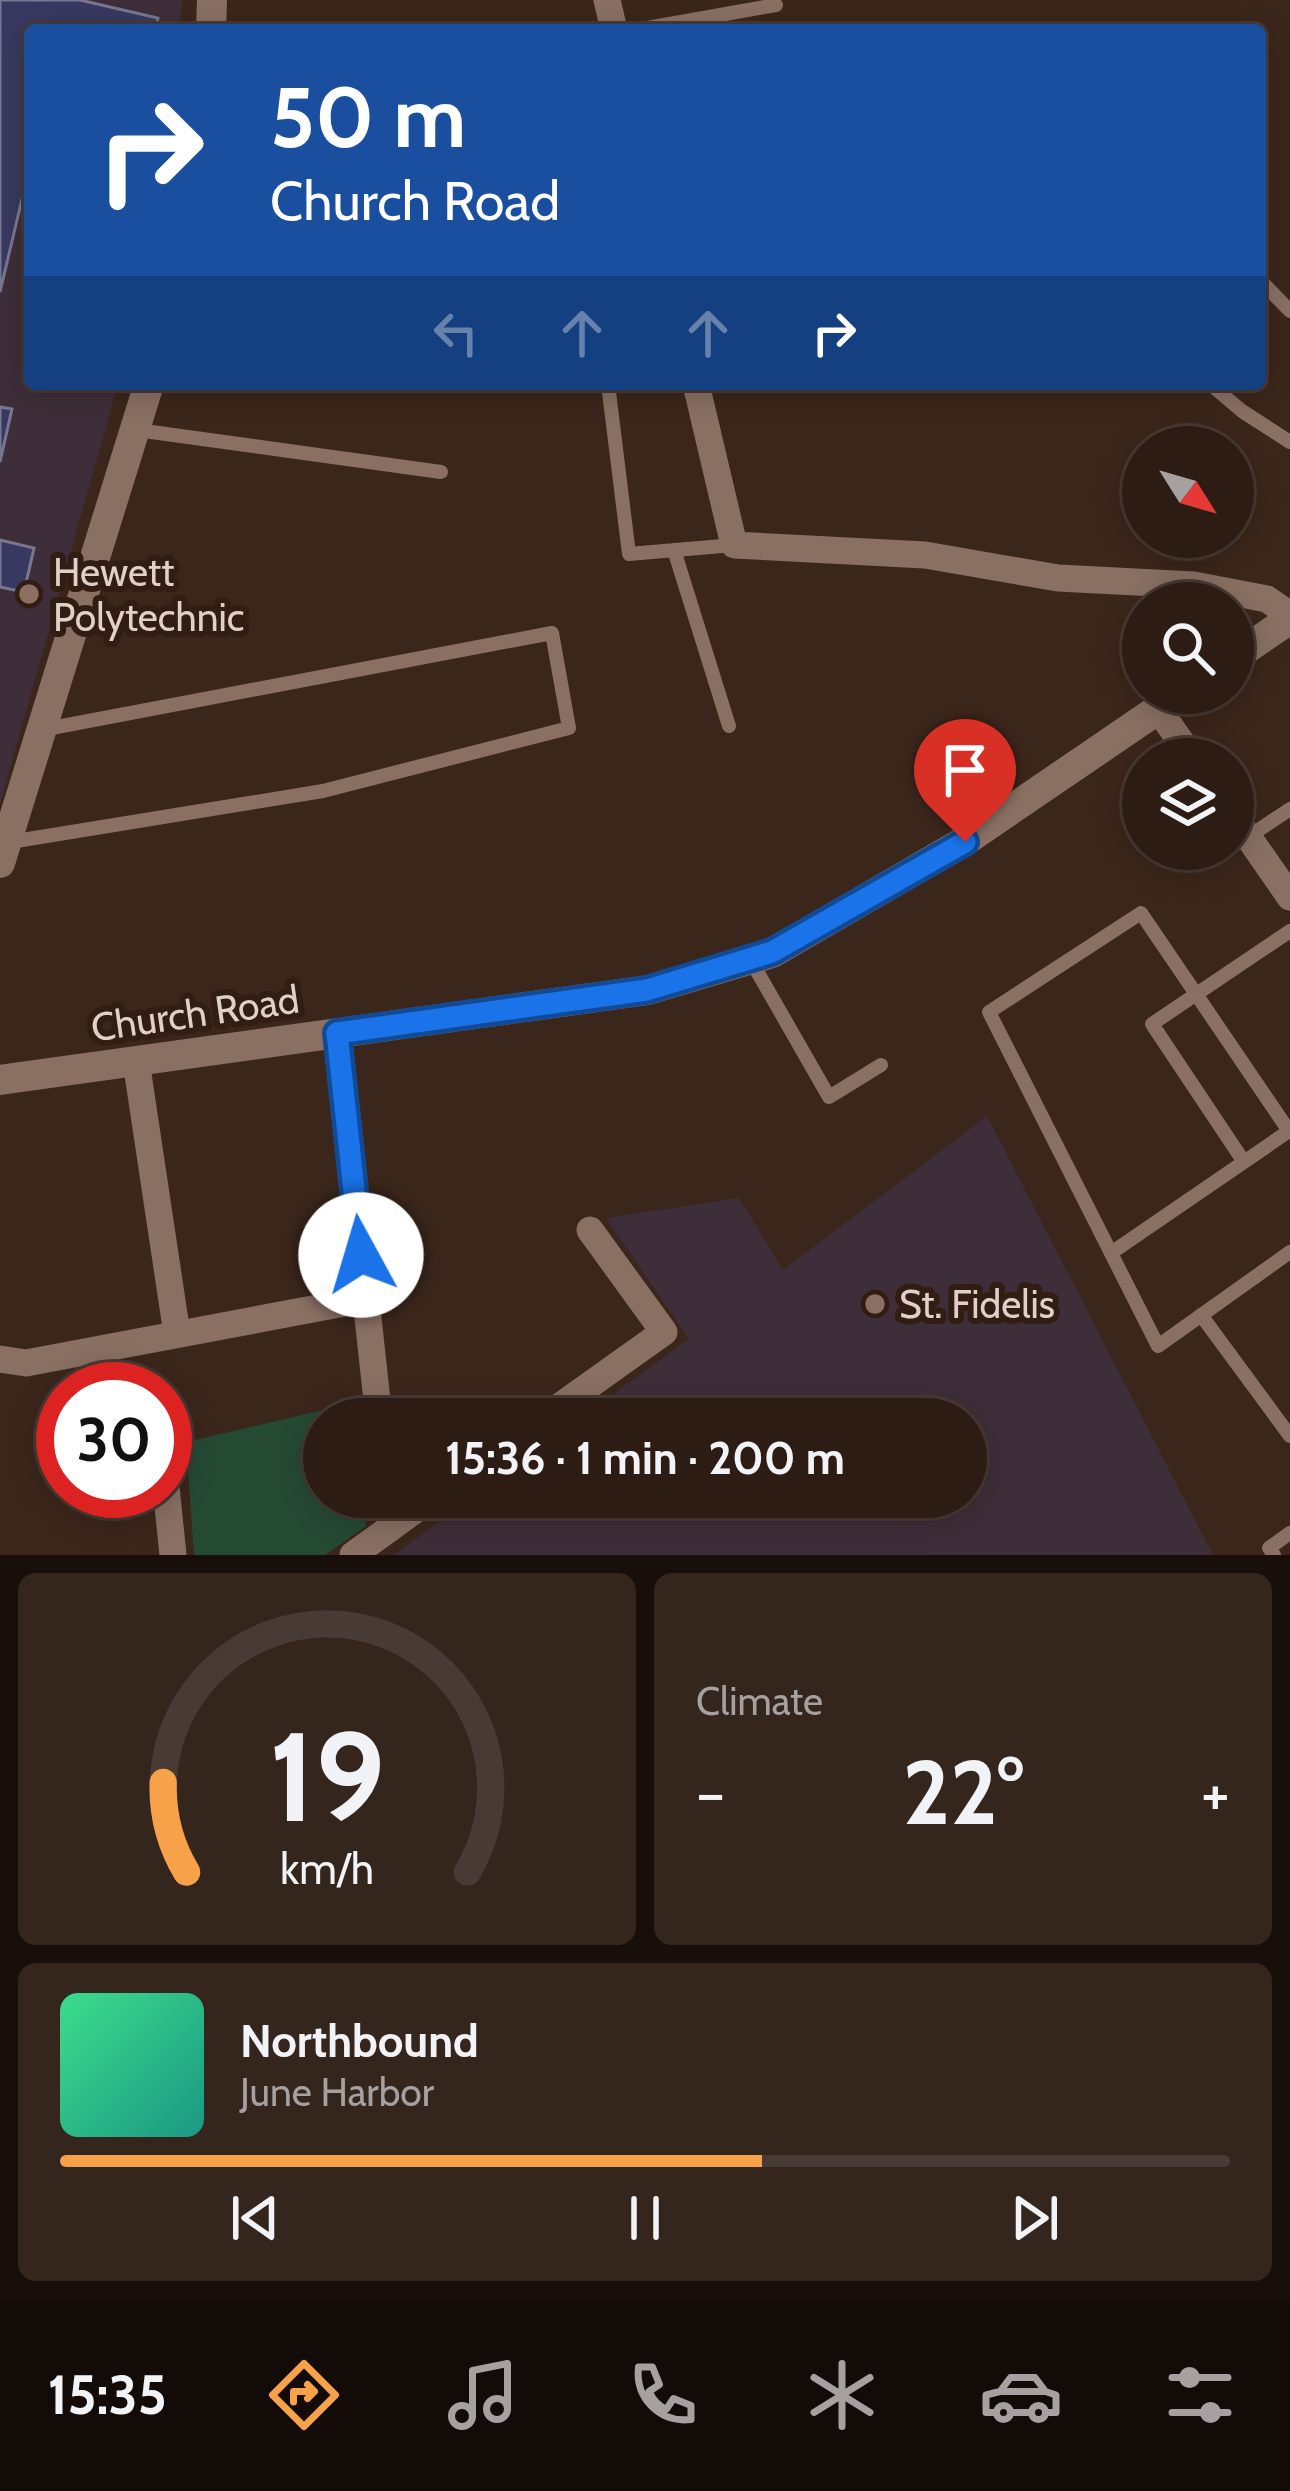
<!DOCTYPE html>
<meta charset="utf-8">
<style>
body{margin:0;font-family:Cabin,sans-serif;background:#34251d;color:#f1f3f6;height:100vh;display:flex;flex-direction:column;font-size:45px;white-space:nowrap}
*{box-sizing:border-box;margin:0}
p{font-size:39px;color:#a6a1a0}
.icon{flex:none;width:66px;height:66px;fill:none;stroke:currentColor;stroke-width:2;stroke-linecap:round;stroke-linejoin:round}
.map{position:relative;height:1555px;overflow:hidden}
.panel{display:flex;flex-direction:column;gap:18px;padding:18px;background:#180f0b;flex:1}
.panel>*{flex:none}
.top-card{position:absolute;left:24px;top:24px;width:1242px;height:366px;border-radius:12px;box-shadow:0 6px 30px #0003,0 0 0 3px #483a34;background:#1a4fa0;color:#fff;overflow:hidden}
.needle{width:78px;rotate:127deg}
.fabs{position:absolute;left:1122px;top:426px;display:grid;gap:24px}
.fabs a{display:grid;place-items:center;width:132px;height:132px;border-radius:50%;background:#2c1c14;box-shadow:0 6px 30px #0003,0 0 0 3px #483a34;font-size:60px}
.speed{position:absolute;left:36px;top:1362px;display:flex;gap:24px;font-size:60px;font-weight:700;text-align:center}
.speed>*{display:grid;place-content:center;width:156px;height:156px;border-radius:50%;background:#2c1c14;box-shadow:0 6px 30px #0003,0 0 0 3px #483a34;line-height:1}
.speed .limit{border:18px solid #d22;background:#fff;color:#111}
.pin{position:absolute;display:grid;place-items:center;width:102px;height:102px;color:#fff;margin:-123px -51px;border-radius:50% 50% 50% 0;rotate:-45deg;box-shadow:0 0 12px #0007}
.pin .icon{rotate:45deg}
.me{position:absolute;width:132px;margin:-66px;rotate:354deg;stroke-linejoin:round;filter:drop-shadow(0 0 9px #0008)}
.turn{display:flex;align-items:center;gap:42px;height:252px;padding:0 48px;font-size:54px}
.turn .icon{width:156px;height:156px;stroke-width:2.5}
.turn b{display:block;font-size:84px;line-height:102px}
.lanes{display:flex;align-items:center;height:114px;padding:0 48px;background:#0003;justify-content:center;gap:60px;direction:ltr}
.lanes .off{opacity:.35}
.big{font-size:90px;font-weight:700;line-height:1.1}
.panel .tile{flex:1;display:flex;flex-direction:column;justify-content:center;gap:18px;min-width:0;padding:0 42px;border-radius:18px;background:#34251d}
.panel .dial{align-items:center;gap:0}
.dial svg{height:312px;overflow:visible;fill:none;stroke:#483a34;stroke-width:7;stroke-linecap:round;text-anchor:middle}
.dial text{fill:#f1f3f6;stroke:none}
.song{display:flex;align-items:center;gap:36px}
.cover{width:144px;height:144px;border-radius:18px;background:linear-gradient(135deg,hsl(150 70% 55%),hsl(170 70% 35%))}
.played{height:12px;border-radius:6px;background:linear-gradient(90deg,#f7a248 60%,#483a34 60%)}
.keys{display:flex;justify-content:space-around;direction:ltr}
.heat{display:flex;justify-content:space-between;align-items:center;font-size:66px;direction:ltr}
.panel .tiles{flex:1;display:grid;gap:18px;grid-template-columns:1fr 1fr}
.tile:last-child{grid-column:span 2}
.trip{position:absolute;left:303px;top:1398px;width:684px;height:120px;border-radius:60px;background:#2c1c14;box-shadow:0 6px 30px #0003,0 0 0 3px #483a34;font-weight:700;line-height:120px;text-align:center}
.tab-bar{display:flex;height:192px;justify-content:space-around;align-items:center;background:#120b08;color:#a6a1a0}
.tab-bar .icon{width:84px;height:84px}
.tab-bar .active{color:#f7a248}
.tab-bar b{font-size:54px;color:#f1f3f6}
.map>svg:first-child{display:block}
.commercial{fill:#3e2e39}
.green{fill:#254a34}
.building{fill:#393861;stroke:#777890;stroke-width:3}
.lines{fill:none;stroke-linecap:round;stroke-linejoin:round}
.service{stroke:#897063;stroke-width:14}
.minor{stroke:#897063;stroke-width:27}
.tertiary{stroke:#897063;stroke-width:30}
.route-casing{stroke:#114b97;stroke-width:30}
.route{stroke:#1a73e8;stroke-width:21}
.education-dot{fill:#8d6e63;stroke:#311d12;stroke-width:4.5}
.labels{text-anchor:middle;stroke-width:12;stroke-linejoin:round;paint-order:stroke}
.poi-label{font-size:39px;fill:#dfd1ca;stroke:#311d12;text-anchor:start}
.street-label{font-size:39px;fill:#dfd1ca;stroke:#311d12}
</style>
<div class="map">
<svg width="1290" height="1555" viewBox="0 0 1290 1555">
<rect width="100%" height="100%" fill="#3b261b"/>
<path class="commercial" d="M0 0H182L180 30H30V384H118L0 804Z
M987 1116 1213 1555H393L473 1497H966V1419H579L689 1339 606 1218 739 1198 783 1270Z"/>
<path class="green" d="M349 1404 352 1419H324V1497H362L366 1526 325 1555H194L186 1442Z"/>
<path class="building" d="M0 0H80L158 18 155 30H30V165L0 292Z
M0 407 12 409 0 462Z
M0 540 34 548 24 592 0 587Z"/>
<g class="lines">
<path class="service" d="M636 30 776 5
M1260 280 1290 311
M608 384 629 554 734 545
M1210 384 1242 411 1290 442
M137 430 441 472
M674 550 729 726
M1248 837 1290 809
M10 842 323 791 569 728 552 633 41 730
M750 959 829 1097 881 1065
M1244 1162 1152 1024 1290 931
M1111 1253 1289 1131 1141 913 989 1012 1158 1346 1290 1252
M1201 1315 1290 1436
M1274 1555 1269 1548 1290 1533"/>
<path class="minor" d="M607 0 614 30
M696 384 734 545 925 555 1058 578 1194 585 1267 599 1290 615
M1158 709 1193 759
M1233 815 1290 897
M337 1033 379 1419
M136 1061 177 1334
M0 1359 26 1363 366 1299
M542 1419 664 1332 590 1230
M165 1477 173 1555
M353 1555 433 1497"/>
<path class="tertiary" d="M211 30 212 0
M1233 658 1290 619
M0 863 149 384
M0 1080 648 990 772 953 965 841 1182 693"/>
</g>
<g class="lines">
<g class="route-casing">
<path id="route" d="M361 1255 337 1033 647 990 772 952 965 842"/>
</g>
<use href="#route" class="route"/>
</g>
<g class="education-dot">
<circle cx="29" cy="594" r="12"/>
<circle cx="875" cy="1304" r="12"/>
</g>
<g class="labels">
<g class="poi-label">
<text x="53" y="586">Hewett<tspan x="53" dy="45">Polytechnic</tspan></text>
<text x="899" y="1318">St. Fidelis</text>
</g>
<g class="street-label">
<text transform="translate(195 1013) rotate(-8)" y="14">Church Road</text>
</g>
</g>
</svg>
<div class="fabs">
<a><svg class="needle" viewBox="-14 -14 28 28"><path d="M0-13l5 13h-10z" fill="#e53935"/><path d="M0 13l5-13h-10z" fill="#a6a1a0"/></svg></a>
<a><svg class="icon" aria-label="search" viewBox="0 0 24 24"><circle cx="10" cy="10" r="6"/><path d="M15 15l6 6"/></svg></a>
<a><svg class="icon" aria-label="layers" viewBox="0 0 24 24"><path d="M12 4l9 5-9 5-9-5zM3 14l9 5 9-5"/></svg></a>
</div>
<div class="speed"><div class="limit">30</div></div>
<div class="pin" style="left:965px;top:842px;background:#d93025"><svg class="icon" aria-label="arrive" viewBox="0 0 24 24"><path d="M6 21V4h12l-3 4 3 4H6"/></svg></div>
<svg class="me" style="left:361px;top:1255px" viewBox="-20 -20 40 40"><circle r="19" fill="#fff"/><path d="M0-13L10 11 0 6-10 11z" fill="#1a73e8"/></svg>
<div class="trip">15:36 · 1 min · 200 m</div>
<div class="top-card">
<div class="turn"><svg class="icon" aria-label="right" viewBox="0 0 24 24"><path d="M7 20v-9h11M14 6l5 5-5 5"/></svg><div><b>50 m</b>Church Road</div></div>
<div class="lanes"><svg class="icon off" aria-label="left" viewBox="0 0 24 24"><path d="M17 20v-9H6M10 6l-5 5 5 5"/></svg><svg class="icon off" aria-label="ahead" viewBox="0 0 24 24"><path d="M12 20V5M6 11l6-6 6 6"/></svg><svg class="icon off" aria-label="ahead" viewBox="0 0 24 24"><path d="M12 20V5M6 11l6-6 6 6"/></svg><svg class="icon" aria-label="right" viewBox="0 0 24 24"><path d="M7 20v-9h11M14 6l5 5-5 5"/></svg></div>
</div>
</div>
<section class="panel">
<div class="tiles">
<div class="tile dial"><svg viewBox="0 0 100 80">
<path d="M14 69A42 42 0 1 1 86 69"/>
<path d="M14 69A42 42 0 0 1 8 46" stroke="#f7a248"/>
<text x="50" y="56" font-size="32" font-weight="700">19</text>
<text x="50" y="72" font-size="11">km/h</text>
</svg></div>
<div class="tile"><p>Climate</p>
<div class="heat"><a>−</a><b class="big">22°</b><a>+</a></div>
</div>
<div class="tile">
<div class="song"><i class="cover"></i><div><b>Northbound</b><p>June Harbor</p></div></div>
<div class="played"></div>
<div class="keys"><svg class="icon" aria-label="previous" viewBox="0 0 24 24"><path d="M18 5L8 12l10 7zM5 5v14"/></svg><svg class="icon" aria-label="pause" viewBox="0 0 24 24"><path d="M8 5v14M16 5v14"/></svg><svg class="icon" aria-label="next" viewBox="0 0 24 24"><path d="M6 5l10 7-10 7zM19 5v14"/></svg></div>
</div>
</div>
</section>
<nav class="tab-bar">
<b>15:35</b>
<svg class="icon active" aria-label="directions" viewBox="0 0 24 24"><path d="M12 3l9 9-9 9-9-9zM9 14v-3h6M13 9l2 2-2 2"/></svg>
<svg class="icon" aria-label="music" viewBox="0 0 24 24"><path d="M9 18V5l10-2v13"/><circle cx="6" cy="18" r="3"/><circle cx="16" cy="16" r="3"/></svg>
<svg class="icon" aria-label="phone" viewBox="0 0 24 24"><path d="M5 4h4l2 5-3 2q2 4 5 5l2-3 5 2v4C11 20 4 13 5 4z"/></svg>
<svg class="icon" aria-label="climate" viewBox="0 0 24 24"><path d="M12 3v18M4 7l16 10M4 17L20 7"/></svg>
<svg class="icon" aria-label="car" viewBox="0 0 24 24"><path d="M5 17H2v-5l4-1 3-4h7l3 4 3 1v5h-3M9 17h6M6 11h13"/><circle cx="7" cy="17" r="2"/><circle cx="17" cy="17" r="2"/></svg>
<svg class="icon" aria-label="filters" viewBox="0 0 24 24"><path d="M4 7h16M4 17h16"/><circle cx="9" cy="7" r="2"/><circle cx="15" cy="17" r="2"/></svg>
</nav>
